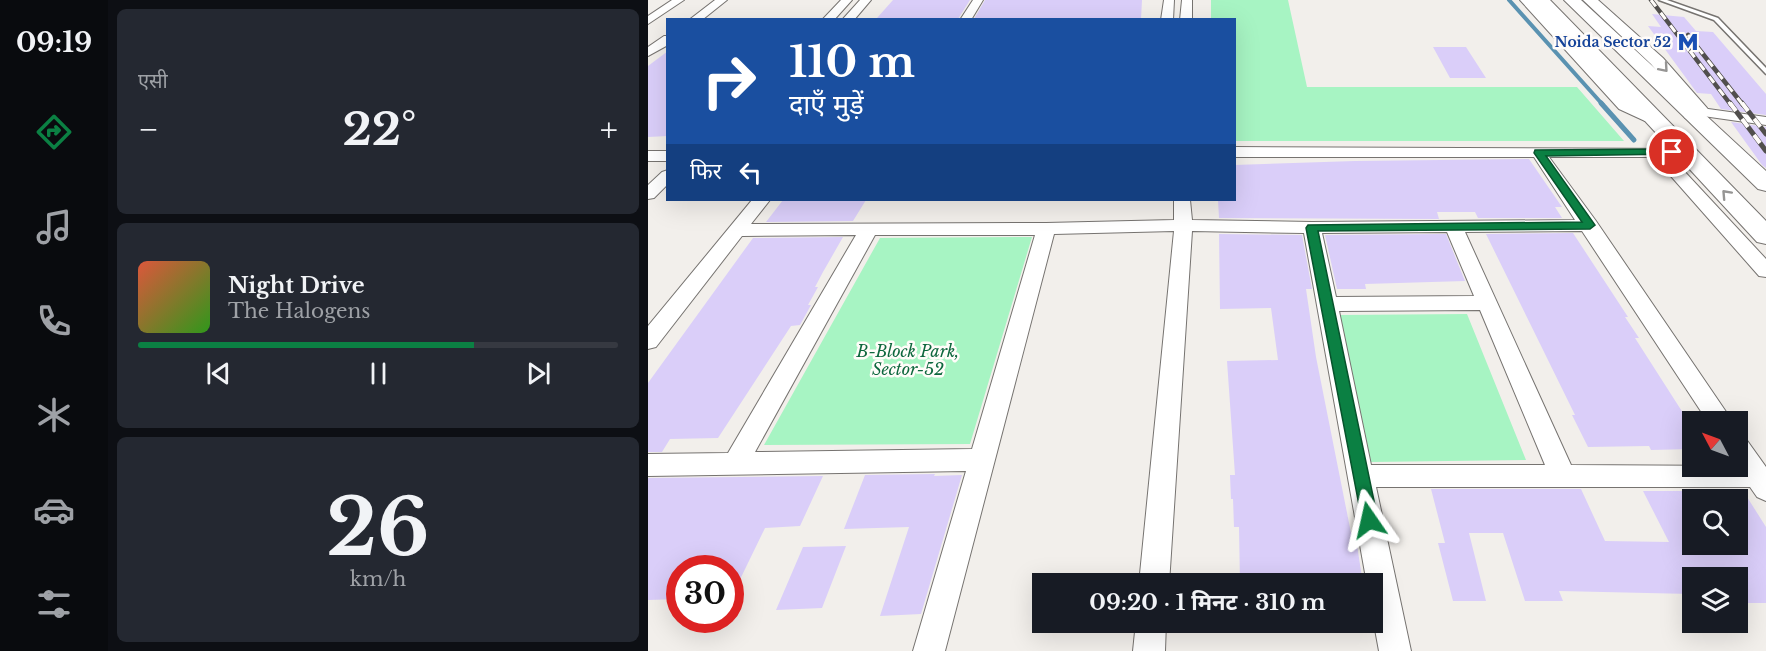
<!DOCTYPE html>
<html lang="hi">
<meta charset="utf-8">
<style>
body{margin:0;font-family:"Libre Baskerville","Noto Sans Devanagari",serif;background:#242831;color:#f1f3f6;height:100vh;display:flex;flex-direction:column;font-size:22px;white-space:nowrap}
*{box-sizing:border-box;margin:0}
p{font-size:20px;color:#9ea1a6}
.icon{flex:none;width:33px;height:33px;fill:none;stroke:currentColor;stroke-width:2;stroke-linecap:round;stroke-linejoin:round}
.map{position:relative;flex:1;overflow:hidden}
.side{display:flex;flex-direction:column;gap:9px;padding:9px;background:#0d0f14;width:540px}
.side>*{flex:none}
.guide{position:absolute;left:18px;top:18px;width:570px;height:183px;border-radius:0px;box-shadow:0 6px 24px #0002;background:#1a4fa0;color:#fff;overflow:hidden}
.needle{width:39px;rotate:311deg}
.fabs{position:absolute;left:1034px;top:411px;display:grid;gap:12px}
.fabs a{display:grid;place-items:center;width:66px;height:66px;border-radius:0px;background:#171b24;box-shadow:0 6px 24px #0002;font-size:30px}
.speed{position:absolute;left:18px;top:555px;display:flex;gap:12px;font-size:30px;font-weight:700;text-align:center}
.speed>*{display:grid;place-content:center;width:78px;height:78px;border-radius:50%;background:#171b24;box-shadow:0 6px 24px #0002;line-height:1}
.speed .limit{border:9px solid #d22;background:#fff;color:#111}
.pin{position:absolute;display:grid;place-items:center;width:51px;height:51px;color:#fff;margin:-26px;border:3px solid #fff;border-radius:50%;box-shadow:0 2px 6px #0007}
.me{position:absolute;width:66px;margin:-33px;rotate:349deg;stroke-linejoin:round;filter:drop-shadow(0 0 4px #0008)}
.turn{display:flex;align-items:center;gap:21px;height:126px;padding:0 24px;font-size:27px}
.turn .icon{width:78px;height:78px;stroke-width:2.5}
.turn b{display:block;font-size:42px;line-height:51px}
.then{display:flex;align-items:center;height:57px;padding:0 24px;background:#0003;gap:12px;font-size:22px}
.big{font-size:45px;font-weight:700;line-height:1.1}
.side .card{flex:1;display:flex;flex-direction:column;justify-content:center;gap:9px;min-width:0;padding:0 21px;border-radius:9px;background:#242831}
.side .dial{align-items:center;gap:0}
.dial b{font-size:78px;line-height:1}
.song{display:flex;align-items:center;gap:18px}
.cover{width:72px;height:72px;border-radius:9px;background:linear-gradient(135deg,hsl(10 70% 55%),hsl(110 70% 35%))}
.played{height:6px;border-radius:3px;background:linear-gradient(90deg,#0b8043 70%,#363941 70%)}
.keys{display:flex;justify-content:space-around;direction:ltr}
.heat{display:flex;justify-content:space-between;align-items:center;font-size:33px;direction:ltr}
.trip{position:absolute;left:384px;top:573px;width:351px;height:60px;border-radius:0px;background:#171b24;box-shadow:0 6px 24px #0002;font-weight:700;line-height:60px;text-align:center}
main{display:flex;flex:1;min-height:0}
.tabs{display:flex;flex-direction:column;width:108px;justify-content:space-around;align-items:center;background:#090b0e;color:#9ea1a6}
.tabs .icon{width:42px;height:42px}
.tabs .selected{color:#0b8043}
.tabs b{font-size:27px;color:#f1f3f6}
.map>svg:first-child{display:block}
.green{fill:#a7f4c3}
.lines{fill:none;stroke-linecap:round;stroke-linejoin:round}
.stream-far1{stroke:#5a92b1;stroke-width:4}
.stream{stroke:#5a92b1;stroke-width:5}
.building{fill:#dacef9}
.service-casing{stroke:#767370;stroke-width:3}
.minor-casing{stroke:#767370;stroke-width:2}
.tertiary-casing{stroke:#767370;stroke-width:2}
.secondary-casing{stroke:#767370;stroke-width:2}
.service{fill:#fff;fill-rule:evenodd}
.minor{fill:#fff;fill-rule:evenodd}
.tertiary{fill:#fff;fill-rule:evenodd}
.secondary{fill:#fff;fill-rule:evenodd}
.rail-far1-casing{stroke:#514f4d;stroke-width:4.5}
.rail-casing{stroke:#514f4d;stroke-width:5}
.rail-far1{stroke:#fffcf9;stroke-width:3;stroke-dasharray:8;stroke-linecap:butt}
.rail{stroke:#fffcf9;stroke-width:4;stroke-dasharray:10;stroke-linecap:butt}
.oneway{stroke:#969594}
.route{fill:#0b8043;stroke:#07532c;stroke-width:1.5}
.labels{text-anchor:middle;stroke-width:5;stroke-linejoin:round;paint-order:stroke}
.far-transit-label{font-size:14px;font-weight:bold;fill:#164399;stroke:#fffcf9;text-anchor:end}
.park-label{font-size:16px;font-style:italic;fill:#0d673d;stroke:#fffcf9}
</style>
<main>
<nav class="tabs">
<b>09:19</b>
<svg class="icon selected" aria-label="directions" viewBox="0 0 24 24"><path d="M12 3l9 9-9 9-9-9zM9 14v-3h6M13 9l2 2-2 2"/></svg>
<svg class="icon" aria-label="music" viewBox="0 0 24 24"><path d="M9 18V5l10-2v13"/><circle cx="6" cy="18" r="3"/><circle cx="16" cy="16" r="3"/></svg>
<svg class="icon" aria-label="phone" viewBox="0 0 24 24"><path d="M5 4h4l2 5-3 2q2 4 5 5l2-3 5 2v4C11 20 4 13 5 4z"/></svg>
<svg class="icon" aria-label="climate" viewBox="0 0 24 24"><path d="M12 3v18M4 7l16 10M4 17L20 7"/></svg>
<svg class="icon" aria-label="car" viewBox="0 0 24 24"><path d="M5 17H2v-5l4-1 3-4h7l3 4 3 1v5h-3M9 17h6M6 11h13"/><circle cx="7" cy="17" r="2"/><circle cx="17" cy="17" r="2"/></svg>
<svg class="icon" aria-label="filters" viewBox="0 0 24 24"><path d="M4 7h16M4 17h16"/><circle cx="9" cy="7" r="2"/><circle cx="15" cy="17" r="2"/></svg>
</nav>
<section class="side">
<div class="card"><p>एसी</p>
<div class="heat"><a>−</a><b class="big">22°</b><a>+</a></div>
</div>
<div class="card">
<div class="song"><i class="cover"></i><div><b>Night Drive</b><p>The Halogens</p></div></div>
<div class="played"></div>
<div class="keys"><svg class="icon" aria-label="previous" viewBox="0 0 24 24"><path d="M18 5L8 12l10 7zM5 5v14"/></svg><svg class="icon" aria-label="pause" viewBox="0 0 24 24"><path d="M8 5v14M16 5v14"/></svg><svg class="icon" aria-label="next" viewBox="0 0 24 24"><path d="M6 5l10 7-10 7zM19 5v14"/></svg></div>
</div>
<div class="card dial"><b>26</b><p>km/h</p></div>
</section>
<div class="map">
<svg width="1118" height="651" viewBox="0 0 1118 651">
<rect width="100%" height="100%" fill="#f2efeb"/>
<path class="green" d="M563 0H640L659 87H929L976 141H587L586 20 563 19Z
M384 237 322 444 116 445 232 238Z
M819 314 878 460 723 462 692 315Z"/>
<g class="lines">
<path class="stream-far1" d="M861 0 955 105"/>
<path class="stream" d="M953 103 986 140"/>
</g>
<path class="building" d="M245 0H322L310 19 229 18Z
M337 0H494L493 19H326Z
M1004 14 1036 17 1048 31 1065 32 1118 94V115L1073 109 1063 94 1049 93 1000 26 1013 27Z
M785 47H818L838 78H802Z
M20 51V136L0 137V66Z
M1083 122 1118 127V168L1114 165Z
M881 159 914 207H907L914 218H830L827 212H789L791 219 571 218 570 200H586V165L707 161Z
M135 200H218L205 221 118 222Z
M925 233 980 317H977L991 338H987L1044 427V449L1003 450 1001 446 940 447 924 415H927L838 234Z
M571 234 654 235 664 289H658L668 357 703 533 707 532 715 584H592L591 527H586L585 499H583L582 475H587L579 361 630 360 623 308 572 309Z
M798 234 817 281 717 284 718 289H689L677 235Z
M195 237 175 272 167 287H170L160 305H163L152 325 143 326 70 438 22 439 14 452H0V383L105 238Z
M287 474 286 476 314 475 273 614 232 616 261 527 196 529 217 475Z
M175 476 152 526 117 528 82 600V568H32V599L0 600V478Z
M783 489H933L957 541 1021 542 995 491H1044V544H1089V489H1094L1118 527V603H1089V578H1035L1043 594 911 591 915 601H877L855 533H821L838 601H805L790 543H797Z
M198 546 174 608 128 610 155 547Z"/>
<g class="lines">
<g class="service-casing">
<path id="service" d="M1011 0H1019L1070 18 1118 68V74L1066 20Z"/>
</g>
<g class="minor-casing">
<path id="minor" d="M24 0H36L0 24V16Z
M67 0H79L54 20H41Z
M193 0H204L186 20H174Z
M212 0H223L206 20H194Z
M325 0H335L323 20H312Z
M516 0H526L525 20H513Z
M534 0H544V20H532Z
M16 36H20V45L0 56V47Z
M1053 108 1118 117V125L1048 115 1046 112Z
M586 147 1043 149 1046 152 1043 155 1023 157 1118 259V277L1111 276 1006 157H901L948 221 1085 422H1060L934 231 817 232 923 465 1089 466V435L1098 439 1118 467V501L1109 497 1102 487H728L763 651H731L724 613V584H719L656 233 544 231 521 584H491L526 231 406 234 297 651H265L318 471 0 476V454L80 453 208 235 94 236 8 347 0 349V326L104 200H122L103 224 398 223 526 220V200H542L544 220 664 222 927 220 886 157H586ZM799 232 826 296 688 297 674 233ZM227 235H387L324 449 107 452ZM832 310 897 465H723L691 311Z
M0 151H20V161H0Z
M20 170V184L6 198 0 199V185L14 172Z
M488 622H518L517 651H485Z"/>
</g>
<g class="tertiary-casing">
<path id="tertiary" d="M872 0H887L983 101 1011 113 1013 117 1011 121H997L971 109Z
M935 0H950L1015 58 1059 108 1062 112 1059 116 1044 120 1037 118 1035 114 1041 109 1003 64Z"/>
</g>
<g class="secondary-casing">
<path id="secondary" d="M885 0H902L1118 221V244L1109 242Z
M916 0H933L1118 171V191L1110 189Z"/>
</g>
<use href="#service" class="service"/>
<use href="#minor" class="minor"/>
<use href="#tertiary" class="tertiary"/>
<use href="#secondary" class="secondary"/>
<g class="rail-far1-casing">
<path id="rail-far1" d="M1003 0 1083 105
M1040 35 1095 105"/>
</g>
<g class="rail-casing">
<path id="rail" d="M1082 103 1118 151
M1094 103 1118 134"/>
</g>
<use href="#rail-far1" class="rail-far1"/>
<use href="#rail" class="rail"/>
</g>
<defs><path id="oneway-chevron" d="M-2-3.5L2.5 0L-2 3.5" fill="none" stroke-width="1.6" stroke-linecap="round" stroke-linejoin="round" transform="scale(1.5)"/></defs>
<g class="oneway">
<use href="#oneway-chevron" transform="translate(1016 68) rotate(49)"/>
<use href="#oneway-chevron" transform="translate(1078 194) rotate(-133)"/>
</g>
<path class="route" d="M1024 149 1029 152 1028 154 898 156 947 225 942 229 670 231 730 520 727 526 721 528 715 526 658 228 660 225 934 222 886 153 887 150Z"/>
<defs>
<g id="metro-bare" transform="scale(1.62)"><path d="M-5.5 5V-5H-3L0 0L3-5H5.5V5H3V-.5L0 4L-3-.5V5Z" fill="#1a4fb4" stroke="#fffcf9" stroke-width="2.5" paint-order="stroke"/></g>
</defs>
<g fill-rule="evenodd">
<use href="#metro-bare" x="1040" y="42"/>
</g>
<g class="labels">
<g class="far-transit-label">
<text x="1023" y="47">Noida Sector 52</text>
</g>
<g class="park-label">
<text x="260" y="357">B-Block Park,<tspan x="260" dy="18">Sector-52</tspan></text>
</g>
</g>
</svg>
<div class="fabs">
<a><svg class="needle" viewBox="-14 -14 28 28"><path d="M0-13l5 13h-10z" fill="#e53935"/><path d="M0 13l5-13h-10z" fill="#9ea1a6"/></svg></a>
<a><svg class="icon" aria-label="search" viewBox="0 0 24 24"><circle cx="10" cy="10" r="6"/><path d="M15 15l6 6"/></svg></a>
<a><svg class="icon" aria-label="layers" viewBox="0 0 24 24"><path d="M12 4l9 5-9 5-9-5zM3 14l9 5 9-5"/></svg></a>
</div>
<div class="speed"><div class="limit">30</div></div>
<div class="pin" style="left:1024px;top:152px;background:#d93025"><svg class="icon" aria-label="arrive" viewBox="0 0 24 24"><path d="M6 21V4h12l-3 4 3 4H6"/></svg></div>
<svg class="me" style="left:721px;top:520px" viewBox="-20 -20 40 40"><path d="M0-17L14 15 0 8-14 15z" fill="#0b8043" stroke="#fff" stroke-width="4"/></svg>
<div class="trip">09:20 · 1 मिनट · 310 m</div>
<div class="guide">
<div class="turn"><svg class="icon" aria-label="right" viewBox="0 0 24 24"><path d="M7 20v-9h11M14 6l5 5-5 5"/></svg><div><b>110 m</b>दाएँ मुड़ें</div></div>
<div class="then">फिर<svg class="icon" aria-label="left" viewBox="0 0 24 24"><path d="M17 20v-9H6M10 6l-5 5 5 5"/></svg></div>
</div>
</div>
</main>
